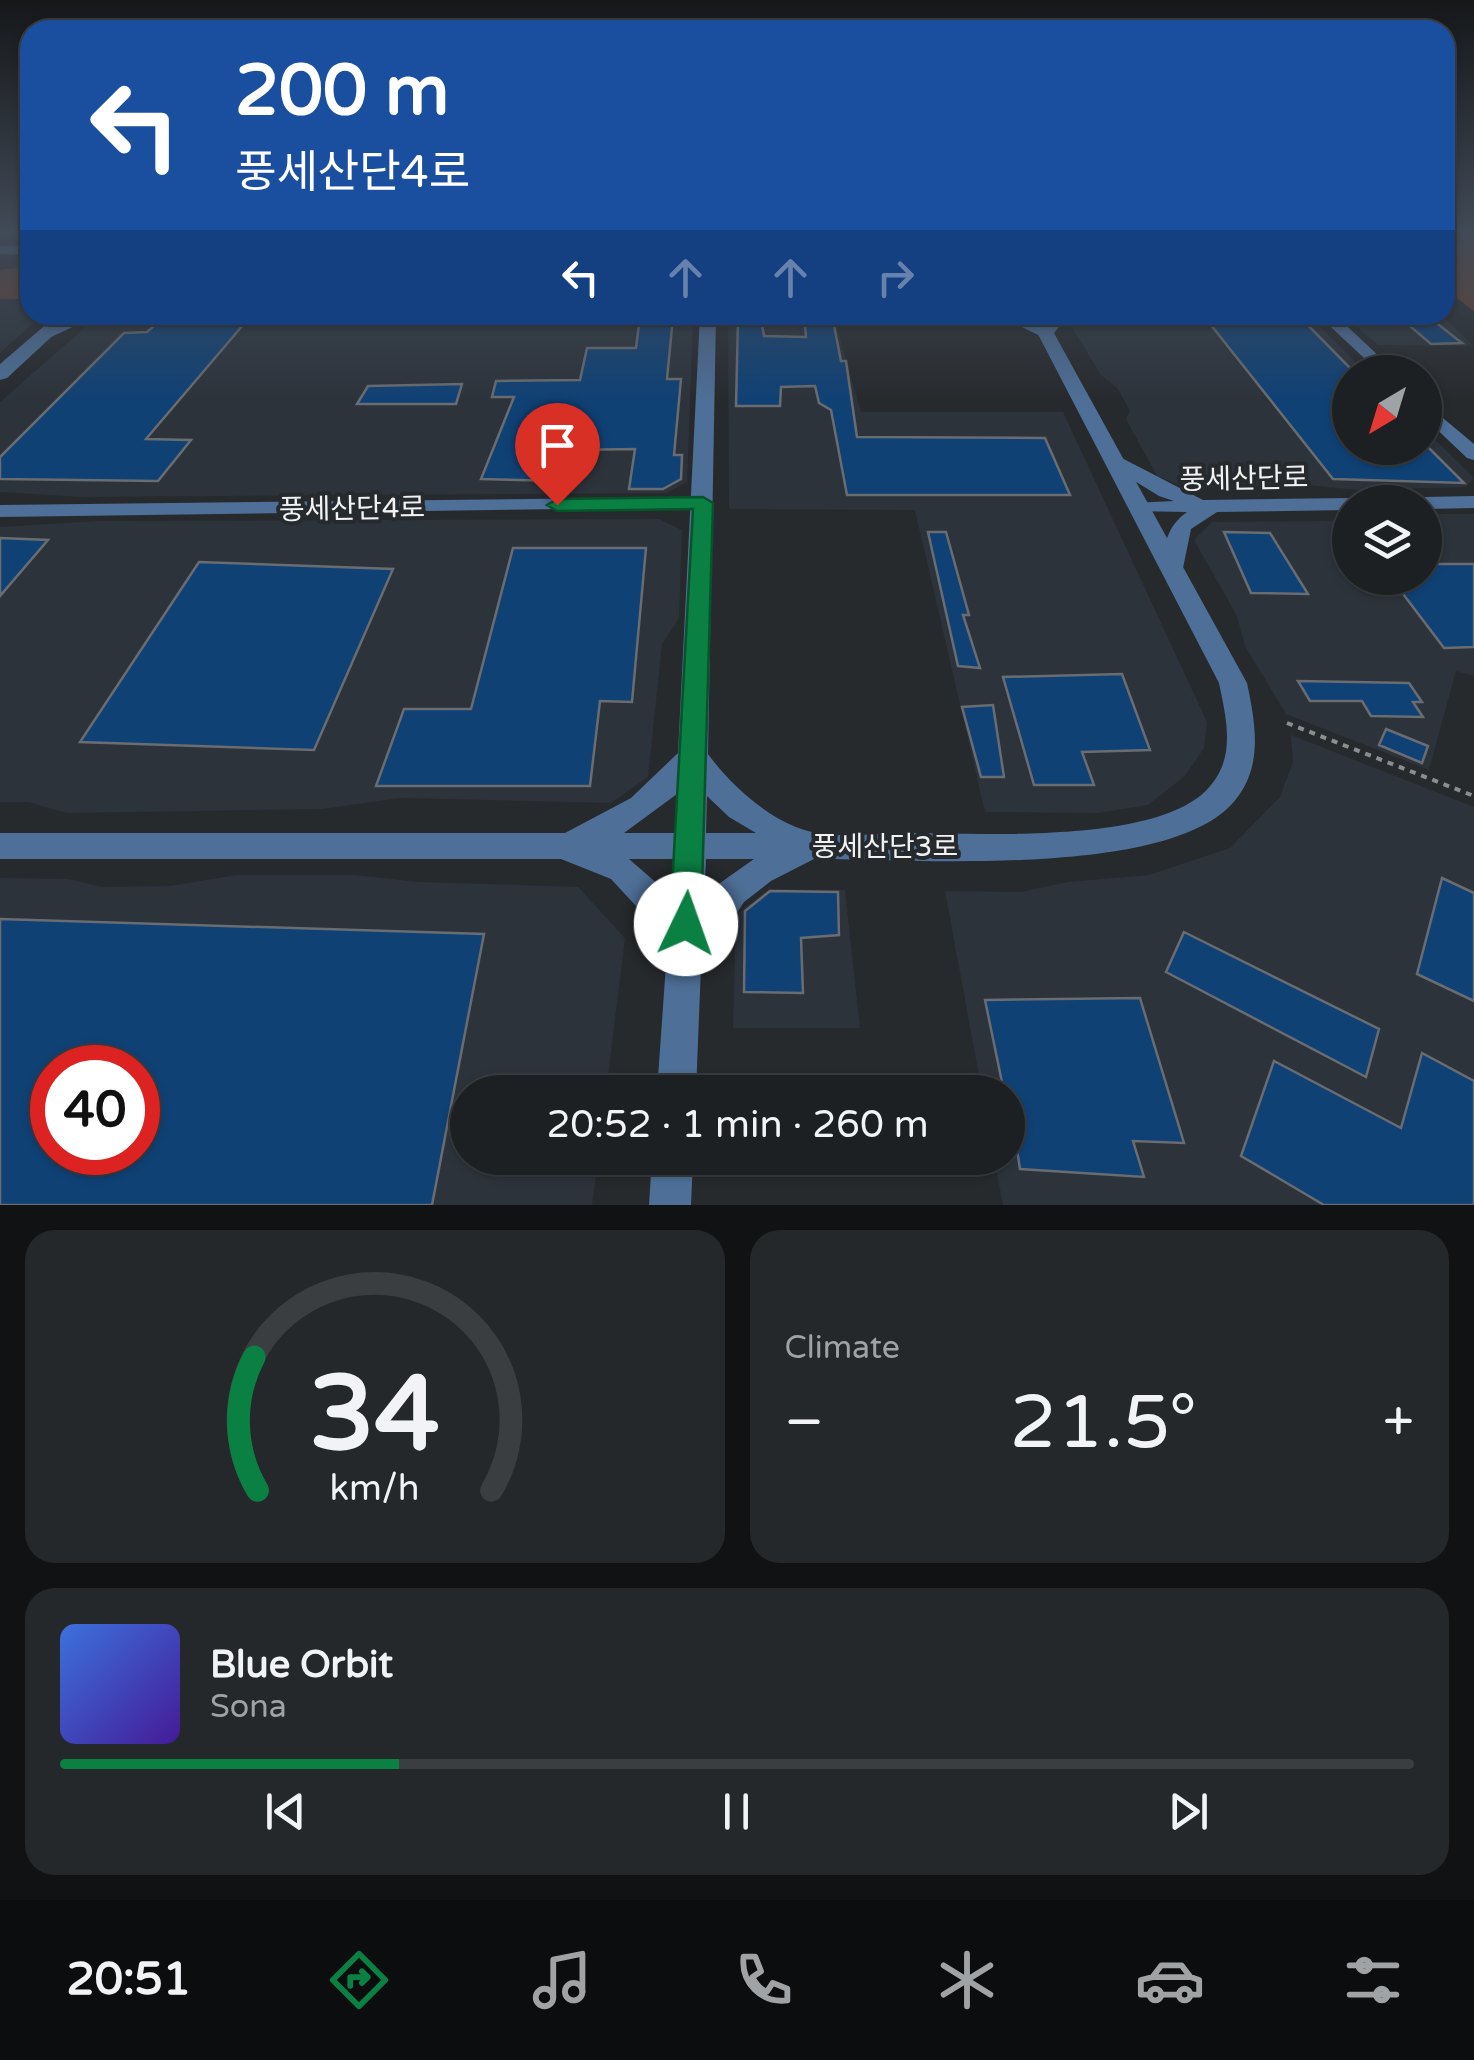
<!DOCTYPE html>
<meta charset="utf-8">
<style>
body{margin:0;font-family:"Varela Round","Noto Sans KR",sans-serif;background:#25282a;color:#f1f3f6;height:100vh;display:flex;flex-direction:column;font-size:38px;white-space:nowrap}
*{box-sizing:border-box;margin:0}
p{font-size:32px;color:#a0a3a5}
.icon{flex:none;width:55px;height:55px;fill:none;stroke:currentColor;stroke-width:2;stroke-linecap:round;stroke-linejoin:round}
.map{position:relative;height:1205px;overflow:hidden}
.side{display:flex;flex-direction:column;gap:25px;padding:25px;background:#101213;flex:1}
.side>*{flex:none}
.hud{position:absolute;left:20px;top:20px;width:1435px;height:305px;border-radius:30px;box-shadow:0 2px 8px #0004,0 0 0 2px #3b3e40;background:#1a4fa0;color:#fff;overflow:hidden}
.needle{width:65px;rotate:218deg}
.buttons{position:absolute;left:1332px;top:355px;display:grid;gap:20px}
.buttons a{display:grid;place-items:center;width:110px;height:110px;border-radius:50%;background:#1d2022;box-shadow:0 2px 8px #0004,0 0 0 2px #3b3e40;font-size:50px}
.speed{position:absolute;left:30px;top:1045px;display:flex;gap:20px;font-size:50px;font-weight:700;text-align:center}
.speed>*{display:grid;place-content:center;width:130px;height:130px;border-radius:50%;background:#1d2022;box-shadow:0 2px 8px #0004,0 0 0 2px #3b3e40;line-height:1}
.speed .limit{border:15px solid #d22;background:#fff;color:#111}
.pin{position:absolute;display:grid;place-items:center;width:85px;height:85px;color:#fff;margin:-102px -42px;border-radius:50% 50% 50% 0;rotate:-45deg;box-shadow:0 0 10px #0007}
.pin .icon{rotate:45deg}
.me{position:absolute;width:110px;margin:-55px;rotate:3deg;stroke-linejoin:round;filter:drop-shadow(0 0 8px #0008)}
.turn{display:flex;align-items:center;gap:35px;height:210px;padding:0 50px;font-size:45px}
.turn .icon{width:130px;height:130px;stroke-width:2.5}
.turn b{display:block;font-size:70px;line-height:85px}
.lanes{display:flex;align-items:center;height:95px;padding:0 50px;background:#0003;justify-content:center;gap:50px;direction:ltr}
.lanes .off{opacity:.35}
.big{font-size:75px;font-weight:600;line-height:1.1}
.side .tile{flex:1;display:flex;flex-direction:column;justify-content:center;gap:15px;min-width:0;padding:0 35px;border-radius:30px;background:#25282a}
.side .dial{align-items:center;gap:0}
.dial svg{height:260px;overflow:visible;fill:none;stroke:#3b3e40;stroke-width:7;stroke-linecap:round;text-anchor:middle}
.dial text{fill:#f1f3f6;stroke:none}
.song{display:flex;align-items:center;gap:30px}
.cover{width:120px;height:120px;border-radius:15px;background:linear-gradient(135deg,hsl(220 70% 55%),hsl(260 70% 35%))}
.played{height:10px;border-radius:5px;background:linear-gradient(90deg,#0b8043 25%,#3b3e40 25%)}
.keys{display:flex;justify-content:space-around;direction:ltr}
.heat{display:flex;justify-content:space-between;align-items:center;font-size:55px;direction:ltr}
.side .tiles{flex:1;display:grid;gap:25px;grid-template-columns:1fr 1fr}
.tile:last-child{grid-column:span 2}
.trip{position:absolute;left:450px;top:1075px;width:575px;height:100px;border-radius:50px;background:#1d2022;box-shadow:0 2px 8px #0004,0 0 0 2px #3b3e40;font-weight:600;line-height:100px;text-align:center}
.dock{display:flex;height:160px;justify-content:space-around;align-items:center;background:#0c0d0e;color:#a0a3a5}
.dock .icon{width:70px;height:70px}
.dock .current{color:#0b8043}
.dock b{font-size:45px;color:#f1f3f6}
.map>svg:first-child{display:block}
.built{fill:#2c333b;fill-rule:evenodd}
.green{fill:#68402d}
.building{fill:#104175;stroke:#696c70;stroke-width:2.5;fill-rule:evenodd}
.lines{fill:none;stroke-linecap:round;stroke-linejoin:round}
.path{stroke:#8b8d90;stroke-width:4;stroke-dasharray:6 6;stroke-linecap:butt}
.minor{fill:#4e6f97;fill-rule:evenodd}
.tertiary{fill:#4e6f97;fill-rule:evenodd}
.route{fill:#0b8043;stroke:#07532c;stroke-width:2.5}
.labels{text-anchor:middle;stroke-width:8;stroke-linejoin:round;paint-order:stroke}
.street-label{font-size:28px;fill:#f0f2f4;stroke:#272a2d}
</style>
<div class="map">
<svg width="1474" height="1205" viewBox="0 0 1474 1205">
<rect width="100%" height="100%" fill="#272a2d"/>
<path class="built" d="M0 299H30V315H42L0 353Z
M114 315H680L693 320 687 482 667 493 81 497 0 492V402L89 324Z
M739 315H833L861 412H1063L1207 722 1204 748 1185 776 1148 805 1097 813 985 812 915 510 729 509 728 320Z
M1082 315 1309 316 1366 372H1350V448H1425V430L1474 478 1466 487 1357 490 1308 485 1188 488 1157 476 1126 419 1130 411 1118 389 1101 375 1070 324Z
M1347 318 1445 319 1474 346 1378 345Z
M1425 514H1474V676L1456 671 1429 770 1286 714 1245 646 1237 616 1194 540 1212 522 1350 521V578H1425Z
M659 519 682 530 679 618 662 644 648 777 611 803 400 798 322 809 67 813 28 802H0V527L97 521Z
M1291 735 1474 807V1205H1003L994 1158H1008V1092H982L945 891 1021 892 1068 882 1149 875 1230 848 1280 797 1293 762Z
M236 875H354L419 882 578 887 625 938 606 1092H468V1158H598L592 1205H0V878L68 879 102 887 170 886ZM52 1068H138V1152H52Z
M769 889 845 890 860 1028H733L736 915Z"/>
<path class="green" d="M1445 233H1474V311L1445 289Z
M30 266V299H0V270Z"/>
<path class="building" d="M804 315H832L841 361H846L857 437 1045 438 1070 495H847L831 410 819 403 815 386 781 387 780 406H736L738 318 761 319 764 336 806 337Z
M1203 315 1299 316 1350 368V448H1429L1464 483 1333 479Z
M640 316 673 317 667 379H681L674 455H682L681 479 663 489H629L635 449 569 450 562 481 481 479 514 397H492L496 381 580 380 587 348H636Z
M1404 321H1434L1462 343 1431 344Z
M155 325H243L146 439 191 440 158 481 0 479V457L124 333 147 332Z
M462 384 456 404H357L368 386Z
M928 532H946L969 615H963L980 668 958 666Z
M1224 532 1270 533 1308 594 1251 593Z
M0 538 48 540 0 596Z
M513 548H646L632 702 600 701 590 786H376L404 709H471Z
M199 562 393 569 314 750 80 742Z
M1425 564H1474V647L1444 648 1391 578H1425Z
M1122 674 1150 750 1082 752 1094 785H1034L1003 677Z
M1298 681 1409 683 1422 702H1413L1423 717 1371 716 1362 701H1310Z
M993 705 1004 777H981L962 707Z
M1386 729 1428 746 1422 763 1379 745Z
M1442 878 1474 893V1001L1417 974Z
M770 891 838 892 839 935 801 938 803 993 744 992 745 911Z
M0 919 484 934 432 1205H0ZM52 1068H138V1152H52Z
M1184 932 1379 1029 1366 1077 1166 972Z
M1140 998 1184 1143 1133 1141 1144 1177 1020 1169 1008 1092H1004L985 1000Z
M1422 1053 1474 1081V1205H1324L1241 1156 1274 1061 1401 1128Z"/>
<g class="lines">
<path class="path" d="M1287 723 1474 796"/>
<path class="minor" d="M0 246 30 247V255L0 254Z
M78 315H99L51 337 38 334Z
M998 315H1018L1043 327 1052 315H1068L1051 337 1046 339Z
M1318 315H1335L1396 372H1379Z
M1425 403 1474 444V460L1467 458 1425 418Z
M1114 454 1203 500 1350 498 1359 502H1350V510L1217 512 1191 529 1183 568 1172 574 1161 568C1164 545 1167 526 1187 512L1132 511 1129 507 1132 503 1174 501 1159 496 1107 464V456Z
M1474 496V508L1425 509V502H1415L1425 497Z
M703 497 710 499 713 503 710 507 0 517V505Z"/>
<path class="tertiary" d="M57 315H75L7 378 0 380V364Z
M700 315H716L708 754C732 787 775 826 817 833 846 838 880 833 909 833 981 833 1164 845 1211 785 1236 755 1226 718 1219 683L1028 315H1044L1247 683C1256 726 1264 770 1231 805 1161 878 912 859 814 859L771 881 744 902 701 966 696 1092H657L666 964 636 906 611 879 561 859H0V833H565L631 798 678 753ZM677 794 675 833H624ZM707 796 729 817 756 833H706ZM629 859H673L670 905 660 886ZM706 859H754L720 883 704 903Z
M652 1158H693L691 1205H649Z"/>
</g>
<linearGradient id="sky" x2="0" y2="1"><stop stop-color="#151719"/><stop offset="0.58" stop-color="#414a57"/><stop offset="1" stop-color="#414a57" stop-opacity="0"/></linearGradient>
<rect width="1474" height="401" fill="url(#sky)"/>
<path class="route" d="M703 497 713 503 701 924 697 934 686 938 675 934 670 924 693 509 557 511 547 505 557 499Z"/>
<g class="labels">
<g class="street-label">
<text transform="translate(1244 478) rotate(-1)" y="10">풍세산단로</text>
<text transform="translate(352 508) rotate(-1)" y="10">풍세산단4로</text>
<text x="885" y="856">풍세산단3로</text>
</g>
</g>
</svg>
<div class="buttons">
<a><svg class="needle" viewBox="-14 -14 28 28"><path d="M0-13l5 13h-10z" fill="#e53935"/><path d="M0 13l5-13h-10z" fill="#a0a3a5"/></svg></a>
<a><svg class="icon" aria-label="layers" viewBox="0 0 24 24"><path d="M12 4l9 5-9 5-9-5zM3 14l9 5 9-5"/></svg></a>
</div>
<div class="speed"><div class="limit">40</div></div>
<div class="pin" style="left:557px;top:505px;background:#d93025"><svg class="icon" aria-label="arrive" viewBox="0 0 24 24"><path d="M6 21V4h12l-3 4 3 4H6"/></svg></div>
<svg class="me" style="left:686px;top:924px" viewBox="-20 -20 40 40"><circle r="19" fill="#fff"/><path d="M0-13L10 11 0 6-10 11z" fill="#0b8043"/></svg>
<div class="trip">20:52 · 1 min · 260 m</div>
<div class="hud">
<div class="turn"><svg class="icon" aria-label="left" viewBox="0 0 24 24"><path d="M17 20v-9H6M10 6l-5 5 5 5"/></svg><div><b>200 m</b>풍세산단4로</div></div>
<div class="lanes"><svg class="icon" aria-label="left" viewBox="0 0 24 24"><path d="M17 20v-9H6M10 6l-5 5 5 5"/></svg><svg class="icon off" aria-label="ahead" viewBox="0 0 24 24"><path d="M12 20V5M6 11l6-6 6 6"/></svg><svg class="icon off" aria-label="ahead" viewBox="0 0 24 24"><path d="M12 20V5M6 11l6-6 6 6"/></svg><svg class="icon off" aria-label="right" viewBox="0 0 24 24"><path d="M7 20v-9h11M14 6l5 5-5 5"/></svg></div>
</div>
</div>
<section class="side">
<div class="tiles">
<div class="tile dial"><svg viewBox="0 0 100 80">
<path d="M14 69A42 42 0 1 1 86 69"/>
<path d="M14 69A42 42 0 0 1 13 28" stroke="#0b8043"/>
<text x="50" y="56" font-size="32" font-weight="700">34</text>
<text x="50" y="72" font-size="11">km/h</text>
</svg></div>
<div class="tile"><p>Climate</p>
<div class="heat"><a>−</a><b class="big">21.5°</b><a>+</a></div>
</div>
<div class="tile">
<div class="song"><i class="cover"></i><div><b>Blue Orbit</b><p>Sona</p></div></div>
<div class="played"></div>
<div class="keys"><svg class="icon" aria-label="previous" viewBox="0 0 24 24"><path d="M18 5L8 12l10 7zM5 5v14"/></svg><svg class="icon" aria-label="pause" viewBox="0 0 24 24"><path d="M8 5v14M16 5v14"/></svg><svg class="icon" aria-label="next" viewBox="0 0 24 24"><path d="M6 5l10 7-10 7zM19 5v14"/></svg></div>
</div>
</div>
</section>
<nav class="dock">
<b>20:51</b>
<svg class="icon current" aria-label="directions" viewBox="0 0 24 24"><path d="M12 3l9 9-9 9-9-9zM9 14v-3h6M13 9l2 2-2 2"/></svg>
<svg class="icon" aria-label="music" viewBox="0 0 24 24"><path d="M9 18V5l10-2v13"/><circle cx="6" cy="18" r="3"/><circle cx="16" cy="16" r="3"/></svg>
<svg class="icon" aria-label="phone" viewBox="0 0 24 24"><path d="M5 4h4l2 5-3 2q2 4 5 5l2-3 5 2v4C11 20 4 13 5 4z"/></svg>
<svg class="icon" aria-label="climate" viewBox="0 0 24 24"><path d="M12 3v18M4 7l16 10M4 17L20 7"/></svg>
<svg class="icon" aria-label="car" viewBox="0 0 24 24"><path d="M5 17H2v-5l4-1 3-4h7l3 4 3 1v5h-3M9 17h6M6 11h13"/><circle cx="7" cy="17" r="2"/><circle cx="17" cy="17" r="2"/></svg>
<svg class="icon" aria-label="filters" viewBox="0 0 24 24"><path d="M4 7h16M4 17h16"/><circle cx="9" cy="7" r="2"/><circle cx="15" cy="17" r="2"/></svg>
</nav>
